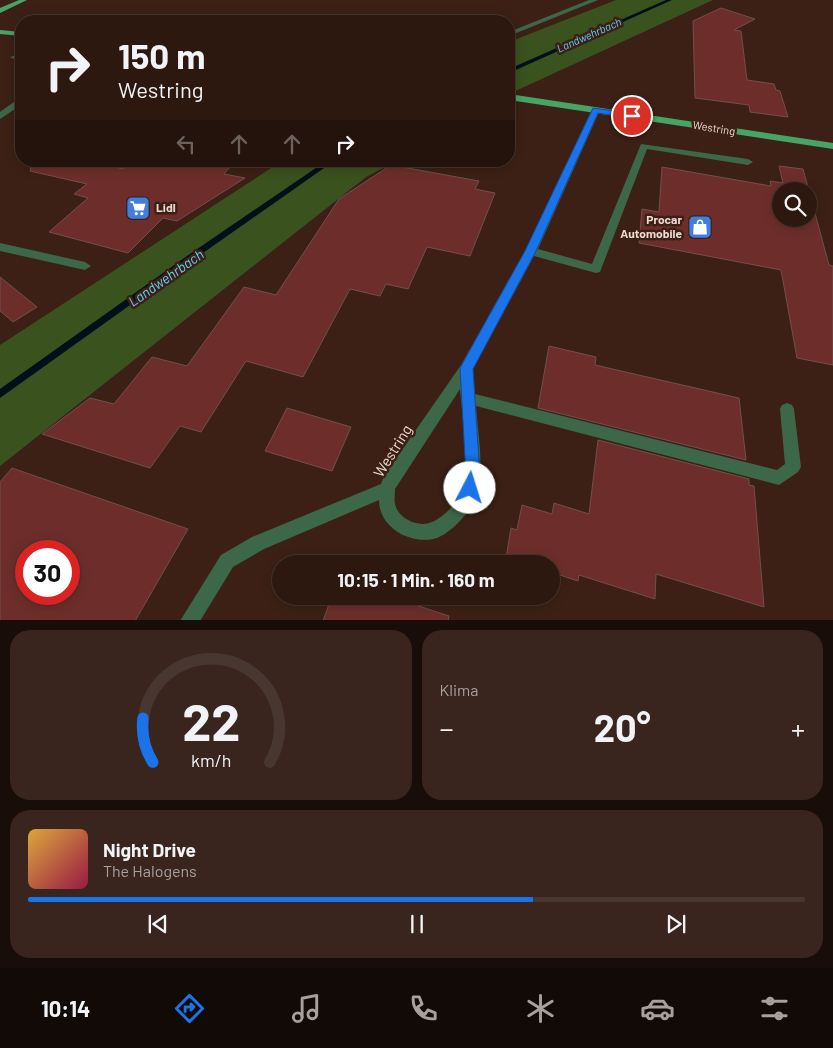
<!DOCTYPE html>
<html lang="de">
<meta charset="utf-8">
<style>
body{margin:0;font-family:Barlow,sans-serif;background:#39251e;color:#f1f3f6;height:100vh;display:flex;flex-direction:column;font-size:19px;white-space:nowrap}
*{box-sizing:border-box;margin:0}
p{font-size:16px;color:#a7a09f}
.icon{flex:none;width:28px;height:28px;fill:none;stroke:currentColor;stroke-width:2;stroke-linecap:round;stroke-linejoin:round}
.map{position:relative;height:620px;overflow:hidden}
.sheet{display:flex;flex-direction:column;gap:10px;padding:10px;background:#190d09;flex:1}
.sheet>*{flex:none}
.guide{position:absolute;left:15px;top:15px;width:500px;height:152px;border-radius:20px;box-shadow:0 2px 12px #0003,0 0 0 1px #483730;background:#2d1810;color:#f1f3f6;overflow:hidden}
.controls{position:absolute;left:772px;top:182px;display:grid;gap:10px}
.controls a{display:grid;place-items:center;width:45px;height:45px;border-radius:50%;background:#2d1810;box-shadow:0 2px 12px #0003,0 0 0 1px #483730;font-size:25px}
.speed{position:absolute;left:15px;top:540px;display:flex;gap:10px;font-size:25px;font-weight:700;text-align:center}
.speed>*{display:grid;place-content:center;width:65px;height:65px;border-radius:50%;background:#2d1810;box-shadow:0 2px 12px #0003,0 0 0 1px #483730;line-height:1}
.speed .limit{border:8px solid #d22;background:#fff;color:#111}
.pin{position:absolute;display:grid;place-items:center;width:42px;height:42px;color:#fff;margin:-21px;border:2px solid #fff;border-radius:50%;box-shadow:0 1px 5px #0007}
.me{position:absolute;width:55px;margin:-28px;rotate:5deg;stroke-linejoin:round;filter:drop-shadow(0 0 4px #0008)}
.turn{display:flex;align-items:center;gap:18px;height:105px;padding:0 20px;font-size:22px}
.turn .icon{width:65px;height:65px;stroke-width:2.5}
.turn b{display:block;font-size:35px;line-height:42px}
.lanes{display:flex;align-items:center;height:48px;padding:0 20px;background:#0003;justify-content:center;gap:25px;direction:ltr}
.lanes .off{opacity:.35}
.big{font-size:38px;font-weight:700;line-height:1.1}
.sheet .widget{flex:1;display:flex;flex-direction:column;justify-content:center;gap:8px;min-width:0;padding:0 18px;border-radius:20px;background:#39251e}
.sheet .dial{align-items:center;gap:0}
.dial svg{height:130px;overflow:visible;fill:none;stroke:#483730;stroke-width:7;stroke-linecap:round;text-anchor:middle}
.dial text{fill:#f1f3f6;stroke:none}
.song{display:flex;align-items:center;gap:15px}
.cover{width:60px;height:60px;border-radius:8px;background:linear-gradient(135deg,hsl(40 70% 55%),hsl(340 70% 35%))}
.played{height:5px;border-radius:2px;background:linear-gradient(90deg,#1a73e8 65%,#483730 65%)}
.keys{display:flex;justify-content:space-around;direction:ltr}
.heat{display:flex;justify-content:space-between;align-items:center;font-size:28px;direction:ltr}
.sheet .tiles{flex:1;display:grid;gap:10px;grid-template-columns:1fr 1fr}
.widget:last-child{grid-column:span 2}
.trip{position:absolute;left:272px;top:555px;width:288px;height:50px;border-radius:25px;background:#2d1810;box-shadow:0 2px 12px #0003,0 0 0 1px #483730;font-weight:700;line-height:50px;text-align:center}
.tab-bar{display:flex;height:80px;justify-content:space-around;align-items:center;background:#120a06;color:#a7a09f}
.tab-bar .icon{width:35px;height:35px}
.tab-bar .selected{color:#1a73e8}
.tab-bar b{font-size:22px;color:#f1f3f6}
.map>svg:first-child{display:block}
.green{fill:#3a521e}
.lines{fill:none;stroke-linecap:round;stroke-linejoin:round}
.stream{fill:#000f19;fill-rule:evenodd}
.building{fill:#6d2e2b;stroke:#724f4c;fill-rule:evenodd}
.minor{fill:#3d6749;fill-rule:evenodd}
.major{fill:#47a467;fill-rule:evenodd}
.route{fill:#1a73e8;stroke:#114b97}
.labels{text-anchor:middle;stroke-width:5;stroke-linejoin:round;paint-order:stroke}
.far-water-label{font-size:11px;font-style:italic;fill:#5ed0fd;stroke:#3c2015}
.far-street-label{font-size:11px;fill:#eddad2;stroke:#3c2015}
.poi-label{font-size:12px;font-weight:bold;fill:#eddad2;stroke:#3c2015;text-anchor:start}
.water-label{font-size:14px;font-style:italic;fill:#5ed0fd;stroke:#3c2015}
.near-street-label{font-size:15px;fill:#eddad2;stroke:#3c2015}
</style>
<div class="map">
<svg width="833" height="621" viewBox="0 0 833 621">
<rect width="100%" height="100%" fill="#3c2015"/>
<path class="green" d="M616 0H713L509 94V42Z
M282 161H396L366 177 0 466V345Z"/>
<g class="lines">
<path class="stream" d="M666 0H672L509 73V69Z
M326 161H334L193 260 0 398V389L187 256Z"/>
</g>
<path class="building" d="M721 8 755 19 734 30 741 31 747 80 774 84 776 90 780 91 788 117 750 112 749 105 695 98 693 21Z
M32 161H88L123 169 131 161H235L224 174 245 178 177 221 163 218 128 253 49 232 88 198 74 194 87 184 30 171Z
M391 165 479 181 475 189 495 193 470 256 427 247 408 289 386 284 380 296 350 289 303 377 246 361 201 432 180 426 150 468 42 434 90 398 114 404 152 357 187 366 244 287 276 295 339 199Z
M779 166 803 169 829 265 833 266V365L797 358 781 270 639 243 642 209 659 212 662 167 771 186 770 181 783 183ZM781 191H809V219H781Z
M0 277 37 307 13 322 0 311Z
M549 346 596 357 595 365 739 398 746 460 538 408Z
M287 408 351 427 332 471 265 451Z
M598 440 749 479V485L754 486 764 607 656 574 655 599 579 575 578 581 551 572V564H523L506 558 511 528 517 530 522 505 552 514 554 503 589 514Z
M12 468 188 529 135 621H0V482ZM26 551H69V594H26Z
M332 596H388L449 616 448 621H323Z"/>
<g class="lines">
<path class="minor" d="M589 0H598L509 36V32Z
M21 54V58L14 59 10 57Z
M18 99H21V105L0 119V112Z
M596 107 600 110 538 249 592 264 641 144 748 159 753 162 748 165 647 149 600 272 596 273 534 256 473 369 475 394 777 470 785 464 780 409 782 405 787 403 792 405 794 409 801 467 798 472 779 485 476 406C478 437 486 471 474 501 469 514 447 537 433 539 409 544 379 527 379 500L264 549 233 567 200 621H180L221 555 252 537 381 484 384 476 461 365 525 251 592 110ZM460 389C462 414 471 475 460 496 454 506 442 518 432 522 419 528 398 519 395 504 394 500 395 494 395 489Z
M0 243 85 262 91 266 85 270 0 251Z"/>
<path class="major" d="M19 0H27L0 13V8Z
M0 30 21 32V36L0 34Z
M509 94 833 143V149L509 100Z"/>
</g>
<path class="route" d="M593 108 632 113 636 116 632 118 598 113 536 251 473 369 480 476 475 492 470 494 465 492 463 488 466 476 460 368 525 251Z"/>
<defs>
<g id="supermarket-square" transform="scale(1.25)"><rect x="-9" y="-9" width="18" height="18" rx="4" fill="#3f7fe0" stroke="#3c2015"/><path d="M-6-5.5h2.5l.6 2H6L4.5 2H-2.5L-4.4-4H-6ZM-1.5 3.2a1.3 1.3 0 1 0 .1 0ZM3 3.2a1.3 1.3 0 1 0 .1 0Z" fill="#fff"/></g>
<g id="shop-square" transform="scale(1.25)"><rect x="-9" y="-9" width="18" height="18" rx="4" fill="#3f7fe0" stroke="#3c2015"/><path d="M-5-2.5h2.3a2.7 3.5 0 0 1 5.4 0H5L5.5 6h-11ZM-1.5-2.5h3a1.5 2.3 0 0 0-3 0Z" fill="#fff"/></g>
</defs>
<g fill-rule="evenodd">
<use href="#supermarket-square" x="138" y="208"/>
<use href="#shop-square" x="700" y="227"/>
</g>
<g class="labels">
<g class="far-water-label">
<text transform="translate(589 35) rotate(-24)" y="4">Landwehrbach</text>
</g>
<g class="far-street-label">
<text transform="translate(714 128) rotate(9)" y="4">Westring</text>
</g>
<g class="poi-label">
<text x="156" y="212">Lidl</text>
<text x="682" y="224" text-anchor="end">Procar<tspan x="682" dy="14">Automobile</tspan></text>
</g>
<g class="water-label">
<text transform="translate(166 278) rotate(-35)" y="5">Landwehrbach</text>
</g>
<g class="near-street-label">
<text transform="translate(393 451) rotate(-58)" y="5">Westring</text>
</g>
</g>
</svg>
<div class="controls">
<a><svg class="icon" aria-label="search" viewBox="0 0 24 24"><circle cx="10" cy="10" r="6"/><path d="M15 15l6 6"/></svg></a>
</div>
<div class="speed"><div class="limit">30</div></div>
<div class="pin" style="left:632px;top:116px;background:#d93025"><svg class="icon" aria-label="arrive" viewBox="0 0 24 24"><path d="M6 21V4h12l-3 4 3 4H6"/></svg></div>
<svg class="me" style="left:470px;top:488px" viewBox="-20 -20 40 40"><circle r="19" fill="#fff"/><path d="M0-13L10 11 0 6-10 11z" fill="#1a73e8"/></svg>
<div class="trip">10:15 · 1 Min. · 160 m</div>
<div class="guide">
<div class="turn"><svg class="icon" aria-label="right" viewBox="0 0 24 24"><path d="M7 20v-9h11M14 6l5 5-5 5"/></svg><div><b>150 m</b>Westring</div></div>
<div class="lanes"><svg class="icon off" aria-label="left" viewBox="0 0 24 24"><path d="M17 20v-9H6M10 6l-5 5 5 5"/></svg><svg class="icon off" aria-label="ahead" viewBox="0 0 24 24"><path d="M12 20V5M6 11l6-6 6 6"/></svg><svg class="icon off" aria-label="ahead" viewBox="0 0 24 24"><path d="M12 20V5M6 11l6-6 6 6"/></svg><svg class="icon" aria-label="right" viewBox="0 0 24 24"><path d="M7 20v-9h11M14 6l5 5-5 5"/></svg></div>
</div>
</div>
<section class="sheet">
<div class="tiles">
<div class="widget dial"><svg viewBox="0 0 100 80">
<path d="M14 69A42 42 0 1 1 86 69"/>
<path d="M14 69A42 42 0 0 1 8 42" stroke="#1a73e8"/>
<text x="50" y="56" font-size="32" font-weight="700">22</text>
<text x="50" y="72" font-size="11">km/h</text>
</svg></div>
<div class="widget"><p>Klima</p>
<div class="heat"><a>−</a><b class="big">20°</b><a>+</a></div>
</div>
<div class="widget">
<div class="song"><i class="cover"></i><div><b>Night Drive</b><p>The Halogens</p></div></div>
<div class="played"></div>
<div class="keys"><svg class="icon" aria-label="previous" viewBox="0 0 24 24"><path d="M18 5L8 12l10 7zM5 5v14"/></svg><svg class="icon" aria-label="pause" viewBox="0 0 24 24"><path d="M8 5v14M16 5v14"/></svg><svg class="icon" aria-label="next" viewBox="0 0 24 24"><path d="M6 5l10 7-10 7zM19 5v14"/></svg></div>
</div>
</div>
</section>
<nav class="tab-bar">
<b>10:14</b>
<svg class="icon selected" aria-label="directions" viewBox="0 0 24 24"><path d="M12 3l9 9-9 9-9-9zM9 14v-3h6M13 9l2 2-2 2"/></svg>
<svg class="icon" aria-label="music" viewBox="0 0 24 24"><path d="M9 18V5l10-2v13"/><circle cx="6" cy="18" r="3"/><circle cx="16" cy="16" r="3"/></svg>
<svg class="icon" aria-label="phone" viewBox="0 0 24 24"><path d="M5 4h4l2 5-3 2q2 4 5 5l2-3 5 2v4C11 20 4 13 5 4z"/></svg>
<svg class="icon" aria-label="climate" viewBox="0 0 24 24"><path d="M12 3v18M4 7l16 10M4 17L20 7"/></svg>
<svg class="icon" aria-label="car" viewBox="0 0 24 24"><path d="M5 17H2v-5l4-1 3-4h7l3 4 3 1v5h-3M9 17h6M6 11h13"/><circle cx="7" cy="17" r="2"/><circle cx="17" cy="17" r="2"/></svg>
<svg class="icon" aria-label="filters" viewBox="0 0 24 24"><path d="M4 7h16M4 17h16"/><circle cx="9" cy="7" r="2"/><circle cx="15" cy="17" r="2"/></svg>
</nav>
